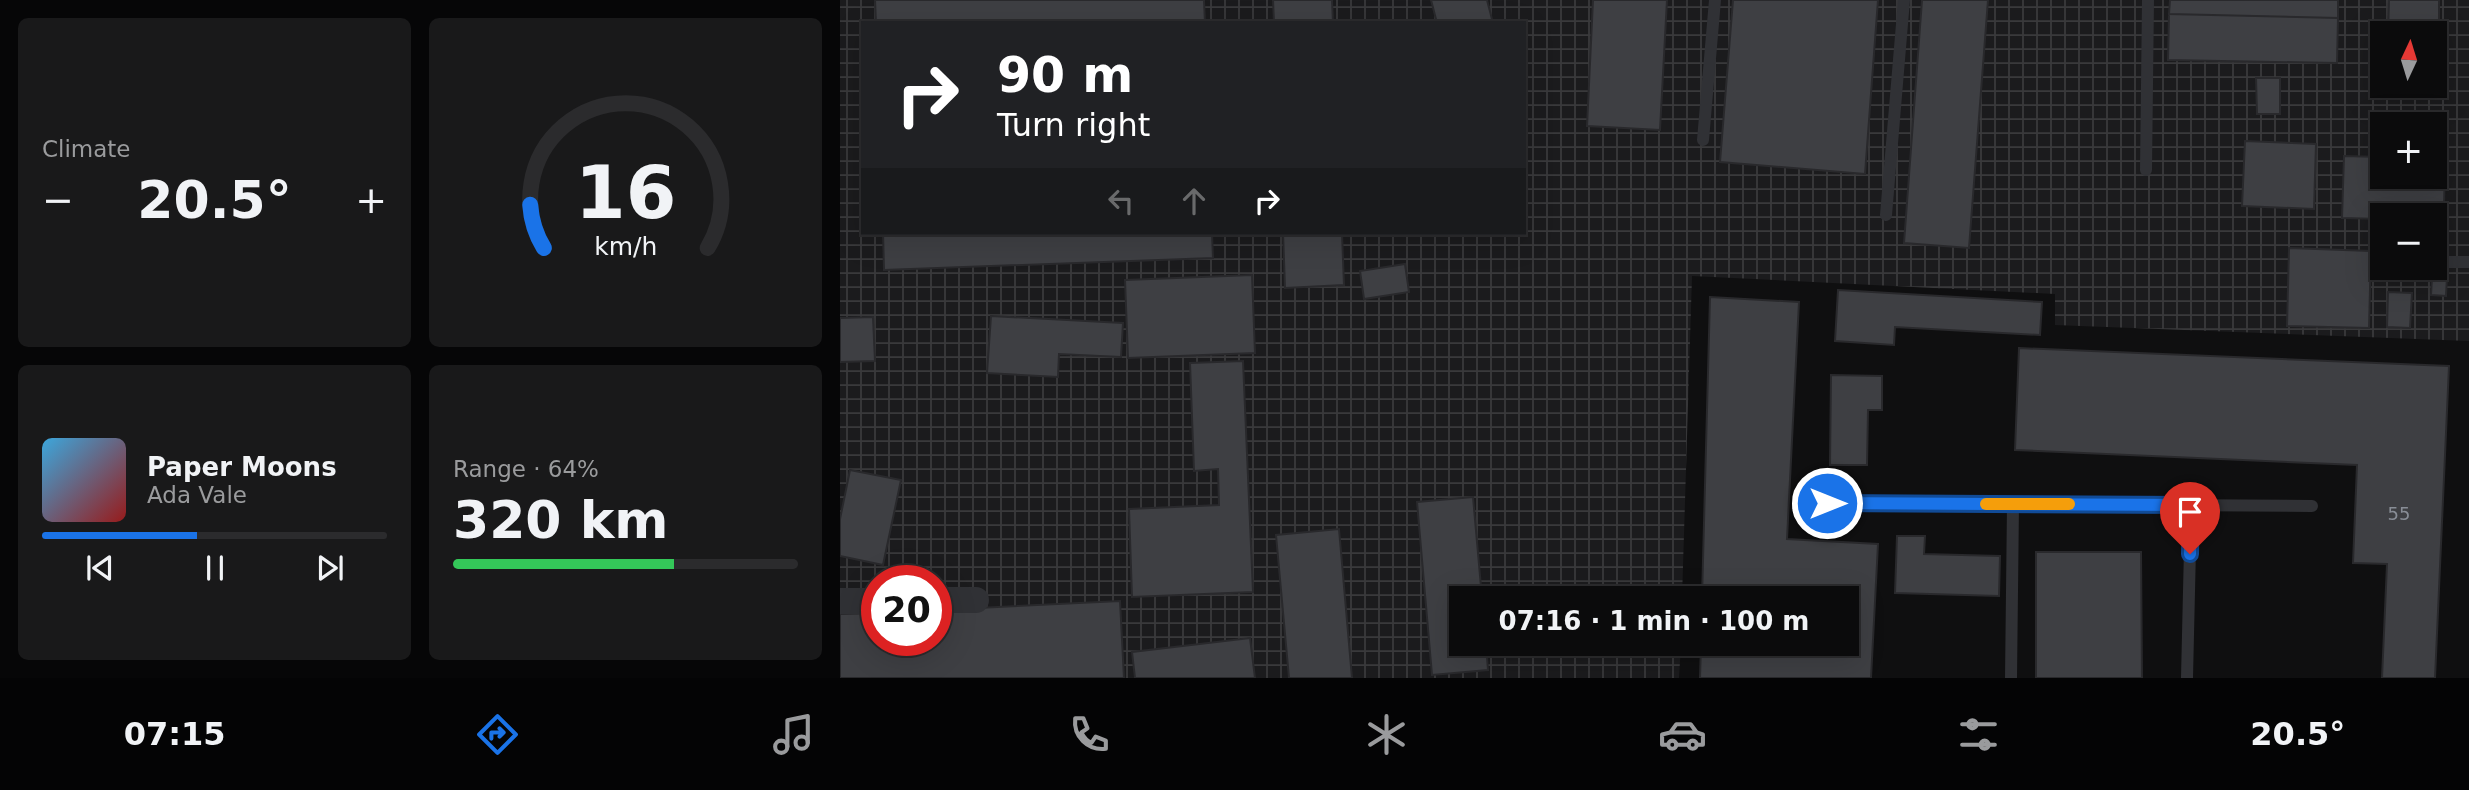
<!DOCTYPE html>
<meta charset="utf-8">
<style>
body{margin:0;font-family:"DejaVu Sans",sans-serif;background:#19191a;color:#f1f3f6;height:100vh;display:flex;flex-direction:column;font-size:26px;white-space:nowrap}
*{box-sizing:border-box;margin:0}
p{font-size:23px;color:#9a9b9d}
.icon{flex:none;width:38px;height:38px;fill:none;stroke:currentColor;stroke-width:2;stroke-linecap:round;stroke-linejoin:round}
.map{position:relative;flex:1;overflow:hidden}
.panel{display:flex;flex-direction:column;gap:18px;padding:18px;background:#060607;width:840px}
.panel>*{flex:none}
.top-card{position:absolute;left:21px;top:21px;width:665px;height:214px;border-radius:0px;box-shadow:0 7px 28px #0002,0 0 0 2px #2b2b2d;background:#202124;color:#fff;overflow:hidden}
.needle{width:46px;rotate:4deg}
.controls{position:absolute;left:1530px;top:21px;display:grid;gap:14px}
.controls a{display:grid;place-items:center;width:77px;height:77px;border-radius:0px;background:#0b0b0c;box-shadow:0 7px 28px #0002,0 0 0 2px #2b2b2d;font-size:35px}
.speed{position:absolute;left:21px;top:565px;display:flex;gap:14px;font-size:35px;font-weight:700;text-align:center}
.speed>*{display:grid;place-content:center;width:91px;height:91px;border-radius:50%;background:#0b0b0c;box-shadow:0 7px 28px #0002,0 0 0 2px #2b2b2d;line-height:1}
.speed .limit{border:10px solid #d22;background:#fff;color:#111}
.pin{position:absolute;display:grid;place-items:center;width:60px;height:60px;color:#fff;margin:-72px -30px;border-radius:50% 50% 50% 0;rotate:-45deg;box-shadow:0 0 7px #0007}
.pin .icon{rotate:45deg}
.me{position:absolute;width:77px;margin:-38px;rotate:90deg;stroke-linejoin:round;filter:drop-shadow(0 0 5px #0008)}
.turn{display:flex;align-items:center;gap:24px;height:147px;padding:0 21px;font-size:32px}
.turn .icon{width:91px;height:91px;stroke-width:2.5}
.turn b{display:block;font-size:49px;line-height:60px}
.lanes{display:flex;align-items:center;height:66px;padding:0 21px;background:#0003;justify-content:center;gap:35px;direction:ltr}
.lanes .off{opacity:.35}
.big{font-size:52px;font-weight:700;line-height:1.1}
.panel .card{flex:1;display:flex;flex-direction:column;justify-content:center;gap:10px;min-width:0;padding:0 24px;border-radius:10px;background:#19191a}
.panel .dial{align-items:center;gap:0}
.dial svg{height:182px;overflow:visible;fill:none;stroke:#2b2b2d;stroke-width:7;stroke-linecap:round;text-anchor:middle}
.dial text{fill:#f1f3f6;stroke:none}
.song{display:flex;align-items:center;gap:21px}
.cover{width:84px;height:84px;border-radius:10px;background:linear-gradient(135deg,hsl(200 70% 55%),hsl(0 70% 35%))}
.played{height:7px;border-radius:4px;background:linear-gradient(90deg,#1a73e8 45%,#2b2b2d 45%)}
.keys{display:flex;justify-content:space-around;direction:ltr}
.heat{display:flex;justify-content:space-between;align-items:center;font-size:38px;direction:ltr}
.charge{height:10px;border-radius:5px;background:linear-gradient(90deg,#34c759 64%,#2b2b2d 0)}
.panel .tiles{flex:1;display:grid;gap:18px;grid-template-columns:repeat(2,1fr)}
.trip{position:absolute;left:609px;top:586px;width:410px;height:70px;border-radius:0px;background:#0b0b0c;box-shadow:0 7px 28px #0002,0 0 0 2px #2b2b2d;font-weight:700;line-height:70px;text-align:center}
.tabs{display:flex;height:112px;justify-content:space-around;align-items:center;background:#040405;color:#9a9b9d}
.tabs .icon{width:49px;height:49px}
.tabs .selected{color:#1a73e8}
.tabs b{font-size:32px;color:#f1f3f6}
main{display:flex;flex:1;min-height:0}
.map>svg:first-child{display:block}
.industrial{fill:url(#industrial-grid);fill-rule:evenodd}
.building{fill:#3e3f43;stroke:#29292c;stroke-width:2}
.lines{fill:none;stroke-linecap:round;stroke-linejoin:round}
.service{stroke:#303135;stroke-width:12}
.minor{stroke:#303135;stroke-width:26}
.route-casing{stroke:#114b97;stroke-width:18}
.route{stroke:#1a73e8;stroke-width:12}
.slow{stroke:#f59e0b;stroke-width:12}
.labels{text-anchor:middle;stroke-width:7;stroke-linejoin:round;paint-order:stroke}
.number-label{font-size:18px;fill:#888d96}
</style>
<main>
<section class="panel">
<div class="tiles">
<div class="card"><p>Climate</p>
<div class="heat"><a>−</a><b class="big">20.5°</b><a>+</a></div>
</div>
<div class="card dial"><svg viewBox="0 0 100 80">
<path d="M14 69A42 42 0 1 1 86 69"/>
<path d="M14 69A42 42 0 0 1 8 50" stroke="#1a73e8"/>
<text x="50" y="56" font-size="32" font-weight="700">16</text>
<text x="50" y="72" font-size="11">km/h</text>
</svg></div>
<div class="card">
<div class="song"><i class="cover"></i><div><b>Paper Moons</b><p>Ada Vale</p></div></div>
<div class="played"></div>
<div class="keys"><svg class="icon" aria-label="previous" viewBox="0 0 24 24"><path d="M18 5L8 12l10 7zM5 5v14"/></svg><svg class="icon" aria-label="pause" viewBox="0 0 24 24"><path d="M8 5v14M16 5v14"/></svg><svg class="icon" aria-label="next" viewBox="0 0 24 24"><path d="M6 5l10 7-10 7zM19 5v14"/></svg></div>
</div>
<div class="card"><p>Range · 64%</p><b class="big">320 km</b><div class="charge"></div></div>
</div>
</section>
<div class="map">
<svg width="1629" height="678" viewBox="0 0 1629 678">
<defs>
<pattern id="industrial-grid" width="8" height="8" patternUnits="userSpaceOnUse" patternTransform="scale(1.75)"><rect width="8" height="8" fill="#1b1b1d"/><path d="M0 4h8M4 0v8" fill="none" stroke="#39393b"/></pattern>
</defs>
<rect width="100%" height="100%" fill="#0f0f10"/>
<path class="industrial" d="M0 0H1629V341L1215 325V294L852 276 842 598H621V644H841L839 678H0ZM23 23H684V233H23ZM1542 33H1594V86H1542ZM1542 124H1594V177H1542ZM1542 215H1594V268H1542ZM37 581H96V640H37Z"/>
<path class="building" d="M35 0H364L365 23H36Z
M433 0H492L493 23H434Z
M591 0H647L653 23H597Z
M753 0H827L820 130 747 126Z
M893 0H1038L1025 174 880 162Z
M1082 0H1148L1129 248 1064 243Z
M1330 0H1498V18L1329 14Z
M1549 0H1599V58H1594V33H1548Z
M1329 14 1498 18 1497 63 1328 60Z
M1416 78H1440V114H1417Z
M1594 133 1606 134 1603 241H1594V215H1542V219L1502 218 1504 156 1542 157V177H1594Z
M1405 141 1476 144 1474 209 1402 206Z
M43 233H372L373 258 44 270Z
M443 233H502L504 285 445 288Z
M1449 248 1531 251 1529 328 1447 326Z
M565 264 569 292 524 299 520 271Z
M412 275 415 353 288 358 285 280Z
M1592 276 1607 277 1606 296 1591 295Z
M998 290 1202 302 1200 335 1055 327 1054 345 995 341Z
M1548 292 1572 293 1570 328 1547 327Z
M870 297 959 302 947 539 1038 544 1031 678H860L861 644H1006V598H862Z
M151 316 283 323 281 357 219 354 218 377 147 373Z
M33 317 35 361 0 362V318Z
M1179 348 1609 366 1595 678H1542L1547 564 1513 563 1517 465 1175 450Z
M403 361 413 592 292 597 289 509 379 505 378 469 354 471 350 363Z
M991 375 1042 376V410H1028L1027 465H990Z
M10 470 61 480 43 565 0 556V519Z
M633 497 642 598H621V644H646L648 670 592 675 577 502Z
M499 529 512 678H449L436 535Z
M1057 536H1085L1084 554 1160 556 1159 596 1055 593Z
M1196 552H1301L1302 678H1196Z
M280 601 284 678H0V614L37 613V640H96V610Z
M410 638 415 678H295L292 652Z"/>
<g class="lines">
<path class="service" d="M863 140 875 0
M1306 170 1308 0
M1046 215 1064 0
M1607 262H1629
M987 503 1472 506
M1171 678 1173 504
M1347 678 1351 505"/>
<path class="minor" d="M96 600H136
M0 601H37"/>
</g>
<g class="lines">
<g class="route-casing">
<path id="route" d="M987 503 1351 505 1350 554"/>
</g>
<use href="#route" class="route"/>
<path class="slow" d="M1146 504H1229"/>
</g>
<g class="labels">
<g class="number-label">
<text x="1559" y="520">55</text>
</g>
</g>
</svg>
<div class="controls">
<a><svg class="needle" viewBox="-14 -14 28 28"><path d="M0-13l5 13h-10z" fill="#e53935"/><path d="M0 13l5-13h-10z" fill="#9a9b9d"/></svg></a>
<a>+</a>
<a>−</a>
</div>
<div class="speed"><div class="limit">20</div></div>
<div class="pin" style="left:1350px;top:554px;background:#d93025"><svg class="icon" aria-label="arrive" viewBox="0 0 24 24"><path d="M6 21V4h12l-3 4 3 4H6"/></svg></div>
<svg class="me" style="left:987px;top:503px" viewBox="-20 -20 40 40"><circle r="17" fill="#1a73e8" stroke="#fff" stroke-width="3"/><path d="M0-11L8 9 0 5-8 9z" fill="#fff"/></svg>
<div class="trip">07:16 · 1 min · 100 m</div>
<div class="top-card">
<div class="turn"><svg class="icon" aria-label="right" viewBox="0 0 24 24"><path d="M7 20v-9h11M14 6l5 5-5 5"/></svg><div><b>90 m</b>Turn right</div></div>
<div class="lanes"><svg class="icon off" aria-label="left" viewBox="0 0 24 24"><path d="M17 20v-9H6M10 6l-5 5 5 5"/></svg><svg class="icon off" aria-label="ahead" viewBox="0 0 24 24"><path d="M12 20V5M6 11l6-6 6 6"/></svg><svg class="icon" aria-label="right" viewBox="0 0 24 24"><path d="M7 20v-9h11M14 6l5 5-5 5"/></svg></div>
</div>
</div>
</main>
<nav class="tabs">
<b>07:15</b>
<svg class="icon selected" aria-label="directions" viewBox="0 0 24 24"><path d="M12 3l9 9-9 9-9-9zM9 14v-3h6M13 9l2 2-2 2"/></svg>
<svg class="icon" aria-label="music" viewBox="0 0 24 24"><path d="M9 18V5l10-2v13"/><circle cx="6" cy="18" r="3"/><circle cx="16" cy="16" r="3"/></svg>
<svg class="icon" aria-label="phone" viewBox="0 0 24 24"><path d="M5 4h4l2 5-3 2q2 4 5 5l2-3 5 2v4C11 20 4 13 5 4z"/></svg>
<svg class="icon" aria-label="climate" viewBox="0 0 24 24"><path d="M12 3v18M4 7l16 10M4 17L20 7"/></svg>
<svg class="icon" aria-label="car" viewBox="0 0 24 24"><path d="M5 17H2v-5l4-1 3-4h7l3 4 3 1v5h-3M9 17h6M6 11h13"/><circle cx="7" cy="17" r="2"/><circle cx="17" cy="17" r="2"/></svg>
<svg class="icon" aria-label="filters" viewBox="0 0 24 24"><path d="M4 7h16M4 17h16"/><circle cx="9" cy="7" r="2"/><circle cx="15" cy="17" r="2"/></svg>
<b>20.5°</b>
</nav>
